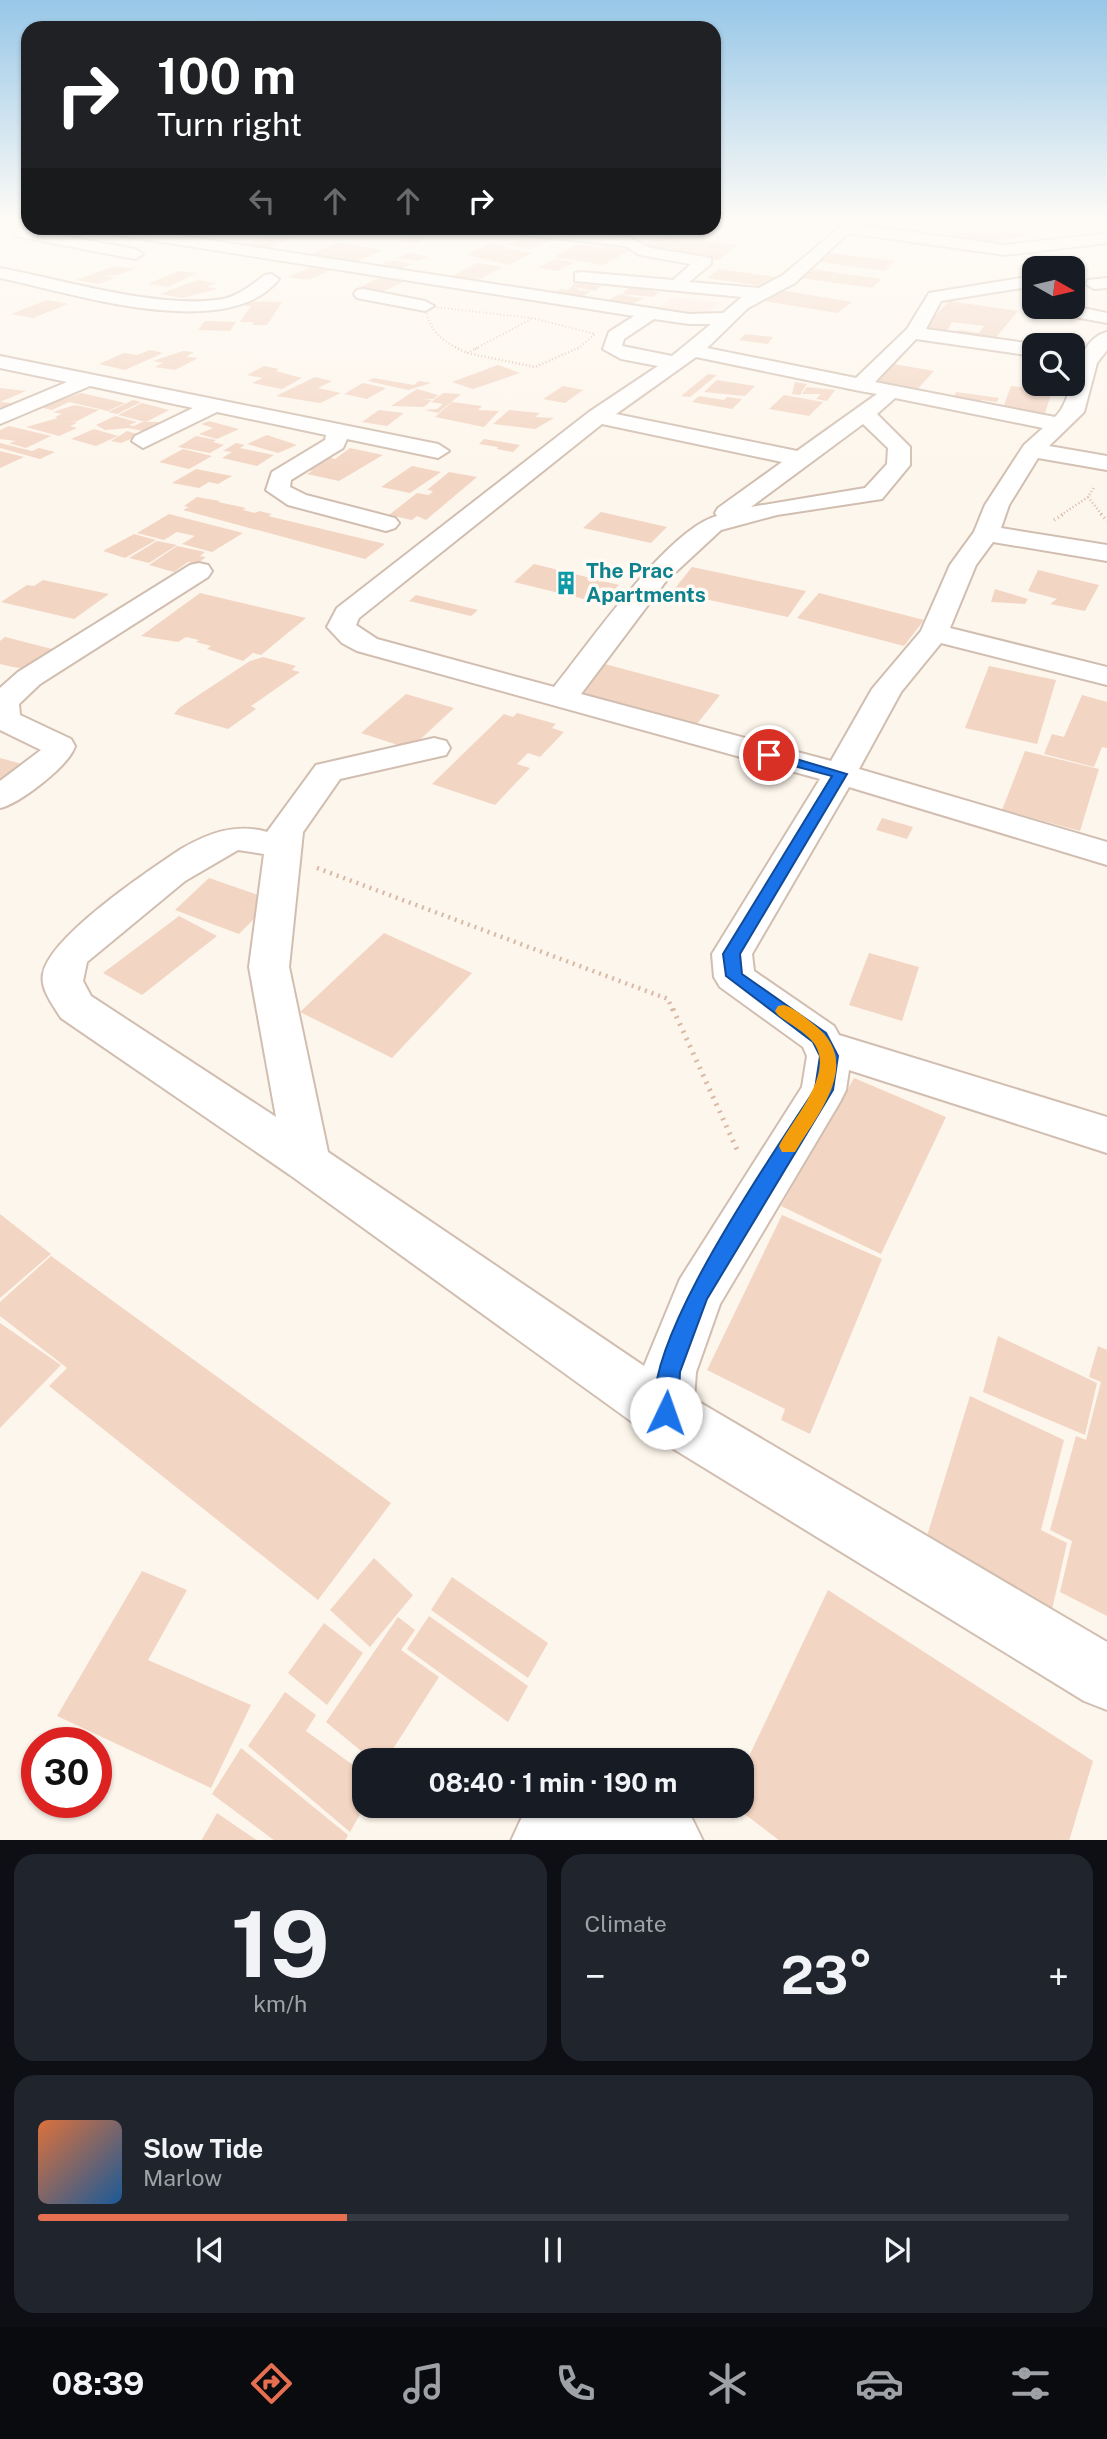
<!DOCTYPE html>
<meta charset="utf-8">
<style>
body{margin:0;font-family:"Public Sans",sans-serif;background:#20242c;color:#f1f3f6;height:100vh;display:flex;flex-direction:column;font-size:26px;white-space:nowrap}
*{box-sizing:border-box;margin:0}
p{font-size:23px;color:#9ea1a6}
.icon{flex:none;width:38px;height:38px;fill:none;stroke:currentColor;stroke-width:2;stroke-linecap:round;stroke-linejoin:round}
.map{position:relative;height:1840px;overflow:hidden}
.side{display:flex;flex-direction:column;gap:14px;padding:14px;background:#0d0f14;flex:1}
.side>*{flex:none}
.top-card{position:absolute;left:21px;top:21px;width:700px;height:214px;border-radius:21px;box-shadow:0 2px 5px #0004;background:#202124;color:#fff;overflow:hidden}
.needle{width:46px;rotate:98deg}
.fabs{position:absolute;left:1022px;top:256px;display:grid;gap:14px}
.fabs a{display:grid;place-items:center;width:63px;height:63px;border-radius:14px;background:#171b24;box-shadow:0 2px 5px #0004;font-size:35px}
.speed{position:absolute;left:21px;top:1727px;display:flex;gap:14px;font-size:35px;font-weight:700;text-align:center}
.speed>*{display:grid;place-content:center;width:91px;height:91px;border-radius:50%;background:#171b24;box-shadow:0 2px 5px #0004;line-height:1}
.speed .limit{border:10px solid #d22;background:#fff;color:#111}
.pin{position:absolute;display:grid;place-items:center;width:60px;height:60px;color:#fff;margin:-30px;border:4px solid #fff;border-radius:50%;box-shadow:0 2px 7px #0007}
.me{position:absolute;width:77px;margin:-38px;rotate:3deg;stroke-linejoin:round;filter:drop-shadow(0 0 5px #0008)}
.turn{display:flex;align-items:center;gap:24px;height:147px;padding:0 21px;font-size:32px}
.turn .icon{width:91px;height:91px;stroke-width:2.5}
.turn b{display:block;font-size:49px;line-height:60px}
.lanes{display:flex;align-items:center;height:66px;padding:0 21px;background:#0003;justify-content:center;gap:35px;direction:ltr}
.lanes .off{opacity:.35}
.big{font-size:52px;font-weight:700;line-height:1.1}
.side .card{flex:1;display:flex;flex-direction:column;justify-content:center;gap:10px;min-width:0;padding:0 24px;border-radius:21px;background:#20242c}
.side .dial{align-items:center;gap:0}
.dial b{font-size:91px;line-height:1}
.song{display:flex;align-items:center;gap:21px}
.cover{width:84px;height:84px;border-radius:10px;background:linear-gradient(135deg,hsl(20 70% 55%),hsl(210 70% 35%))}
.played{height:7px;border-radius:4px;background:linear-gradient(90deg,#e76f51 30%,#363941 30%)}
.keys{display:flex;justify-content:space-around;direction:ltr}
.heat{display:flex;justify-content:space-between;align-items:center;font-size:38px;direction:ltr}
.side .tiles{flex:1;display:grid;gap:14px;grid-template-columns:1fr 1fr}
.card:last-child{grid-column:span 2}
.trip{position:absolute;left:352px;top:1748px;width:402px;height:70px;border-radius:21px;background:#171b24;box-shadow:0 2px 5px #0004;font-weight:700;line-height:70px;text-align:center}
.dock{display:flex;height:112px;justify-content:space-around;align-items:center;background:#090b0e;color:#9ea1a6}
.dock .icon{width:49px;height:49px}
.dock .active{color:#e76f51}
.dock b{font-size:32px;color:#f1f3f6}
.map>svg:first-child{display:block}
.commercial{fill:#fde8e0}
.building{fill:#f3d5c3}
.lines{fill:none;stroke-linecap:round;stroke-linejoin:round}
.minor-casing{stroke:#d1beb0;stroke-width:4}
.path-far4{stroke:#d9b8a5;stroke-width:2;stroke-dasharray:1 2.5;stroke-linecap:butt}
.path-far3{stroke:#d9b8a5;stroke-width:2.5;stroke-dasharray:1 2.5;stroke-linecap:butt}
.path-far2{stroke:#d9b8a5;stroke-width:3.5;stroke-dasharray:1 3.5;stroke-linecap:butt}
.path-far1{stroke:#d9b8a5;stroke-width:4.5;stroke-dasharray:2 5;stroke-linecap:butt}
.path{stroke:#d9b8a5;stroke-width:5;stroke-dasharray:2 6;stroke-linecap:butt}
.minor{fill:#fff;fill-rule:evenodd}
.route{fill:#1a73e8;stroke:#114b97;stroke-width:2}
.slow{fill:#f59e0b}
.labels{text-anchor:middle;stroke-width:7;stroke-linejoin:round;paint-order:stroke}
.far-culture-label{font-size:21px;font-weight:bold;fill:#0d838f;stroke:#fffaf3;text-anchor:start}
</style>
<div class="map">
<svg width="1107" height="1841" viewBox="0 0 1107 1841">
<rect width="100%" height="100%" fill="#fdf6ec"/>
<path class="commercial" d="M673 297 721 303 704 315 658 308Z"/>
<path class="building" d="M22 220 27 221 28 225 10 230 0 229V221Z
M1010 227 1032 236 974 243 953 234Z
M420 228 445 230 421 235 431 236 417 244 396 241 408 234H419L408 233Z
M272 233 295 237 266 249 242 245Z
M535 233 558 237 531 249 507 245Z
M663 235 686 239 737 245 719 260 693 256 703 248 691 256 665 253 683 241 666 250 641 246Z
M338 242 383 250 353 263 307 256Z
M490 243 506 247 504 248 532 253 509 265 467 255Z
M577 244 602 247 596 252 606 246 630 250 604 265 554 257Z
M824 252 895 261 885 271 813 261Z
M406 254 413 253 429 257 418 261 397 258Z
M555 259 575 262 558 271 538 268Z
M388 261H396L412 264 400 269 378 265Z
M477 263 502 267 479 280 453 276Z
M318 264 338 267 308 280 287 277Z
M115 266 134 269 118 275 102 276 115 278 99 284 76 280Z
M805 268 882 279 872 288 793 277Z
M720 269 775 277 763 286 707 278Z
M178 271 197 273 168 287 148 284Z
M386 275 409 279 382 292 358 288Z
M197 280 216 283 207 287 218 289 182 298 160 294Z
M575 283 602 286 595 291 579 288 576 290 591 291 579 299 551 295 560 289 568 290Z
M632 285 656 288 652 291 659 292 653 297 622 294Z
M780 290 852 302 837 313 764 301Z
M619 294 634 297 644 298 633 304 609 300Z
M47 300 68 304 33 318 11 314Z
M248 301 282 302 267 325H252L254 322H240L251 306H245Z
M949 301 1018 311 992 342 954 336 959 330 979 333 984 326 952 322 945 334 922 330Z
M205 321 236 322 230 331 198 330Z
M745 334 773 337 768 344 739 340Z
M150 350 163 353 125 370 99 364 124 353 137 355Z
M183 351 194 352 186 357 198 358 175 370 155 367 163 363 153 361Z
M894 364 934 371 913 394 873 387Z
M498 365 520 373 473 389 452 382Z
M264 366 279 369 276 371 302 378 282 389 252 383 263 378 247 375Z
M708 374 717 375 690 397 681 396Z
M315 377 332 381 318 388 341 393 320 403 276 396Z
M373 378 414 385 419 381 431 383 408 390 368 381Z
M717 380 755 386 745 396 704 392Z
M795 382 807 384 800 395 792 394Z
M363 383 386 388 367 399 344 394Z
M563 386 583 390 565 403 543 399Z
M1011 386 1052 391 1045 413 1003 408Z
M807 387 835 390 827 401 816 399 821 394H802Z
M0 388 26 391 0 402 20 404 0 411 3 408 0 407Z
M417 389 438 395 434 399H421L432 400 424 407 391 406Z
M956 392 999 398 997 402 981 400 979 403 952 400Z
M81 393 125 403 108 411 69 402 52 410 39 407Z
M443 393 461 394 438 413 424 410 437 409 443 404 431 402Z
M784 395 823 402 809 416 769 409Z
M699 396 724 400 727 397 742 399 732 409 692 402Z
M133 400 141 402 117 414 108 412Z
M452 402 482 406 478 410 499 411 484 427 435 417Z
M142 403 169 410 146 422 118 415Z
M75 405 99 410 75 422 66 420 77 423 70 426 77 428 59 436 26 427 58 418 55 417 62 414 53 412Z
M379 410 404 413 387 426 362 422Z
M509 410 540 413 535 417 554 418 535 429 493 424Z
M115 416 137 422 129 425 134 426 142 422H162L143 431 128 428 105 430 96 425Z
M209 421 239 429 217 439 199 434 213 428 201 424Z
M9 426 51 436 26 448 9 443 16 441 0 439V430Z
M94 429 118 436 96 446 71 439Z
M127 431 140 435 121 443 111 441Z
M267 435 297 445 278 453 247 444Z
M196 436 216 440 213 442 224 445 210 453 178 447Z
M484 439 520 445 513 452 497 449 498 447 479 444Z
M0 443 32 451 39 448 55 452 40 459 0 448Z
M236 443 245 445 240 448 274 455 257 466 222 458 232 452 223 451Z
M350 448 383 455 339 481 307 474 312 471 306 470 326 457 335 459Z
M183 449 212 456 189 469 159 462Z
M0 451 24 457 0 468Z
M412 466 441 472 410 493 381 487Z
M196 469 232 476 218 484 209 482 199 488 172 483Z
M449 472 477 477 426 520 417 516 412 520 389 515 417 493 429 495 433 491 427 490Z
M197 497 220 501 218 502 246 508 243 510 255 513 259 511 272 514 268 516 385 544 365 559 183 510 189 507 184 506Z
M601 512 667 527 651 543 583 528Z
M169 514 243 533 212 552 182 544 195 536 177 532 164 540 137 533Z
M134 534 156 540 125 558 103 551Z
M157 541 177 545 149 563 129 558Z
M177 546 205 552 200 556 206 557 197 564 188 562 174 572 149 565Z
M534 564 619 585 600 603 514 582Z
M692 567 806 591 788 617 672 592Z
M1038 570 1099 585 1085 611 1050 604 1057 599 1028 591Z
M43 580 109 594 74 619 1 602 27 585 34 586Z
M995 589 1028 599 1025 604 991 602Z
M200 593 306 618 261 655 253 653 243 661 207 649 211 646 196 642 199 640 186 637 178 642 141 636Z
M819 593 924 620 904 646 797 618Z
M416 595 478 610 471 616 409 601Z
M5 637 60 651 34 670 13 667 0 664V641Z
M263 657 296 666 292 670 300 672 251 706 256 709 228 729 174 714 179 708 250 661Z
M605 664 720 695 693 729 575 695Z
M989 666 1056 680 1037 744 965 728Z
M406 694 454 708 410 749 361 733Z
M1082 695 1107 702V748L1102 747 1094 767 1044 754 1052 734 1064 737Z
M517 713 556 724 552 728 564 732 540 757 528 753 517 764 530 768 495 805 432 784 504 714 513 717Z
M1025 751 1099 769 1080 831 1002 810Z
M0 758 22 764 0 781Z
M882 818 913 827 907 839 876 830Z
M209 878 273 900 239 934 175 910Z
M179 916 217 936 142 995 103 973Z
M384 933 472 973 392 1058 300 1012Z
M869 953 919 967 902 1021 849 1005Z
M854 1078 946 1117 881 1254 781 1206Z
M0 1214 51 1254 0 1298Z
M782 1215 882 1259 810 1434 781 1420 785 1409 707 1370Z
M51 1256 391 1503 318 1600 49 1386 67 1368 0 1316V1302Z
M0 1323 61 1365 0 1428Z
M998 1336 1097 1383 1085 1435 983 1392Z
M1098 1346 1107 1350V1616L1060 1592 1072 1541 1050 1530 1076 1436 1086 1440 1101 1382 1089 1377Z
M970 1396 1064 1440 1041 1530 1067 1543 1047 1632 923 1549Z
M374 1558 413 1595 370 1647 330 1610Z
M142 1571 187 1590 148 1660 251 1705 211 1788 57 1716Z
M452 1577 548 1643 528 1678 431 1610Z
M828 1590 1093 1761 1069 1841H780L734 1806H742V1771Z
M429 1616 528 1686 508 1722 407 1649Z
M398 1617 415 1630 401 1650 439 1677 386 1760H372L326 1722Z
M324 1623 363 1653 327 1705 288 1673Z
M285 1692 316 1715 306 1731 364 1773V1807L350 1832 248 1746Z
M241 1748 348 1835 345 1841H275L212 1794Z
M217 1813 258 1841H201Z"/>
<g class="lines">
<g class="minor-casing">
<path id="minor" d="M845 223 1005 245 1107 233V243L1005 255 848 233 795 283 748 308 707 348 856 378 907 329 929 293 1033 276 1034 286 941 301 926 329 1034 344V356L916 339 875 382 1055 417C1076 398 1072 341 1107 332V350L1097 363 1084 412 1049 446 1107 456V470L1038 458 1009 505 1001 528 1107 545V561L993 542 976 565 950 628 1107 667V685L941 643 901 692 859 769 1107 842V865L849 787 752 954 754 971 834 1026 839 1035 1107 1117V1153L849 1070 846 1090 840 1102 720 1304 696 1372 694 1399 1107 1642V1710L1084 1701 646 1432 290 1175 61 1018C53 1005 40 989 43 974 49 937 148 871 181 849 209 833 235 823 267 832L316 765 434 738 446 741 450 748 446 755 340 779 303 832 289 967 328 1152 644 1366 680 1279 802 1087 807 1056 803 1047 720 987 714 977 712 954 820 779 357 651 342 643 327 627 337 608 589 412 658 366 621 359 603 349 609 332 634 316 105 233 97 228H131L689 314 723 313 742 297 575 281V273L581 272 673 280 691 264 640 255 625 246 508 233 500 228H543L629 237 650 248 711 258V264L689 282 759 288 783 275ZM654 319 689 324H711L672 356 622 346 624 339ZM696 357 860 391 877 394 797 451 616 414ZM895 398 1043 428 1024 445 985 505 974 532 950 565 921 631 872 689 831 761 581 694 666 581 721 530 777 515 882 499 910 465V447L877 414ZM602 424 782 462 718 508 715 513 717 516C668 529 588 645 554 687L377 639 356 625 359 618ZM863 424 888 448 887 464 865 488 751 507ZM238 850 264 854 249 967 276 1117 91 996 83 981 87 962 185 881Z
M20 228 135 249 143 254 135 259 15 236V230Z
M0 268C64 280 160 310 223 299 238 296 253 284 265 275L271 274 279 279C227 345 69 292 0 278Z
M1107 278V288L1094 289 1086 284 1088 280Z
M363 289 425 301 434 306 425 311 357 298 354 294 357 290Z
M1034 306H1073L1107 313V323L1043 311Z
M0 356 438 444 449 451 438 458 347 439 343 448 291 480 290 487 306 495 395 518 399 523 395 528 386 531 288 505 266 490 272 472 325 440 326 435 217 412 143 448 132 441 135 436 193 408 90 386 0 424V410L67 382 0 368Z
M199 563 208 565 212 571 208 577 40 684 19 704 20 715 71 739 75 746C70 765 19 804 0 808V781L41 750 0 730V688L18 672 190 565Z
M527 1806H686L703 1841H511Z"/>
</g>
<path class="path-far4" d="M459 349C438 338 429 329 425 306L532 318 595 334 578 349
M475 349 531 319"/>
<path class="path-far3" d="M455 347 467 353 535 367 580 347
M467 353 479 347
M1088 497 1102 515
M1061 515 1088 497 1095 486"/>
<path class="path-far2" d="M1101 514 1107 521
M1054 520 1064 514"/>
<path class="path-far1" d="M317 868 668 999 673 1011"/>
<path class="path" d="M673 1009 739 1154"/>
<use href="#minor" class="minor"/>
</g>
<linearGradient id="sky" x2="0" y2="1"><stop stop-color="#97c7e8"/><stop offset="0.46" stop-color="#fefbf6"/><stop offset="1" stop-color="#fefbf6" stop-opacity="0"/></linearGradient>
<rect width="1107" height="477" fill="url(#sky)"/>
<path class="route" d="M769 751 847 774 740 954 742 974 826 1033 838 1056 833 1090 707 1299 680 1372 678 1413 674 1421 666 1424 658 1421C630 1356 777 1149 815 1089L820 1056 813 1042 726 976 723 954 832 776 764 758 762 755Z"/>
<path class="slow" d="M784 1005C794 1008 803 1016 812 1023 864 1061 820 1110 795 1152H782L779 1146C792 1120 837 1072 813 1042 805 1032 788 1023 778 1015L775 1011 778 1006Z"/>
<defs>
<g id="building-bare" transform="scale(1.89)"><path d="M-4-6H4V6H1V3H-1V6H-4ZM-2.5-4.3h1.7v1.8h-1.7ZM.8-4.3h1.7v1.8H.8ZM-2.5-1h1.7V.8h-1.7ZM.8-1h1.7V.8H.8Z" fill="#0f9aa8" stroke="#fffaf3" stroke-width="2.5" paint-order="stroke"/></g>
</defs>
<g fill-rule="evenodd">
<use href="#building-bare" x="566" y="583"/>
</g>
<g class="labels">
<g class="far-culture-label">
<text x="586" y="578">The Prac<tspan x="586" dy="24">Apartments</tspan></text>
</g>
</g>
</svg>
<div class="fabs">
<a><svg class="needle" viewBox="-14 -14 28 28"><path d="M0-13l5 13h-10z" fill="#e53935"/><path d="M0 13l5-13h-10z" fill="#9ea1a6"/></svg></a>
<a><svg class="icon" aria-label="search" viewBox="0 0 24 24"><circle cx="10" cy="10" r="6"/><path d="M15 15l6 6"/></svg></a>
</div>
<div class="speed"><div class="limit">30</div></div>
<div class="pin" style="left:769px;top:755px;background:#d93025"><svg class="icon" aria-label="arrive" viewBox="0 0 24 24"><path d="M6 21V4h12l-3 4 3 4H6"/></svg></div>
<svg class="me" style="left:666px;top:1413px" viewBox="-20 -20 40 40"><circle r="19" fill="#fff"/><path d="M0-13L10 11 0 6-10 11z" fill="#1a73e8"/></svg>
<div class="trip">08:40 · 1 min · 190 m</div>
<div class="top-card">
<div class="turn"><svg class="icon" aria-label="right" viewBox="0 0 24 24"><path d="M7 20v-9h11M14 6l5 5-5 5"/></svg><div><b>100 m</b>Turn right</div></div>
<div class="lanes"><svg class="icon off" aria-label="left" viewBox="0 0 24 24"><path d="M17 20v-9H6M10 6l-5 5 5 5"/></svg><svg class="icon off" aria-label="ahead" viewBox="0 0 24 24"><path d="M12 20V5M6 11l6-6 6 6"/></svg><svg class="icon off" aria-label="ahead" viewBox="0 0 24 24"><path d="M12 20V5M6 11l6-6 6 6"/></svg><svg class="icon" aria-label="right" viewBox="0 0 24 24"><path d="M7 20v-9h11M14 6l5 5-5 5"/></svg></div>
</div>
</div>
<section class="side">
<div class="tiles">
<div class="card dial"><b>19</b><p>km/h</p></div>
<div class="card"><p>Climate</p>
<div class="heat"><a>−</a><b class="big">23°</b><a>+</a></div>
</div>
<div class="card">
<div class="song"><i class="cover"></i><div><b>Slow Tide</b><p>Marlow</p></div></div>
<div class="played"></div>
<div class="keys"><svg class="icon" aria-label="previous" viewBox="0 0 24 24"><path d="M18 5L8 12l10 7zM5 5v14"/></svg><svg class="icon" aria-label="pause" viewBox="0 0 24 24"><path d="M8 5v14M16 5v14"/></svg><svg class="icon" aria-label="next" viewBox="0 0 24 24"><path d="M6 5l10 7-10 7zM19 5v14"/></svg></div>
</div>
</div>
</section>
<nav class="dock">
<b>08:39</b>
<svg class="icon active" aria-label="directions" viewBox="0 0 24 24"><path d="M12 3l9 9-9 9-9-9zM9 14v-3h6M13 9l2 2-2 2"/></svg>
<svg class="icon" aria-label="music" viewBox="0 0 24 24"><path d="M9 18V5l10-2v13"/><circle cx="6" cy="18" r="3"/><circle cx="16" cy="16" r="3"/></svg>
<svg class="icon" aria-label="phone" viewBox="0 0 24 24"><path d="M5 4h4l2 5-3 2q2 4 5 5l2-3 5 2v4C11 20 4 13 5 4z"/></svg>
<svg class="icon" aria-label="climate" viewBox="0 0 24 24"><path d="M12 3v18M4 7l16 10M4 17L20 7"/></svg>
<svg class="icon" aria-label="car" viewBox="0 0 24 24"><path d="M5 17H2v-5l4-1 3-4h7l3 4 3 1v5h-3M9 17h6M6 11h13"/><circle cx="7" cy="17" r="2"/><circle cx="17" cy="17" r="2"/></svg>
<svg class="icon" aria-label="filters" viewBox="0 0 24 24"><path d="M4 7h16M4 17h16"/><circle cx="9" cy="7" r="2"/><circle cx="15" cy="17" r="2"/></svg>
</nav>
